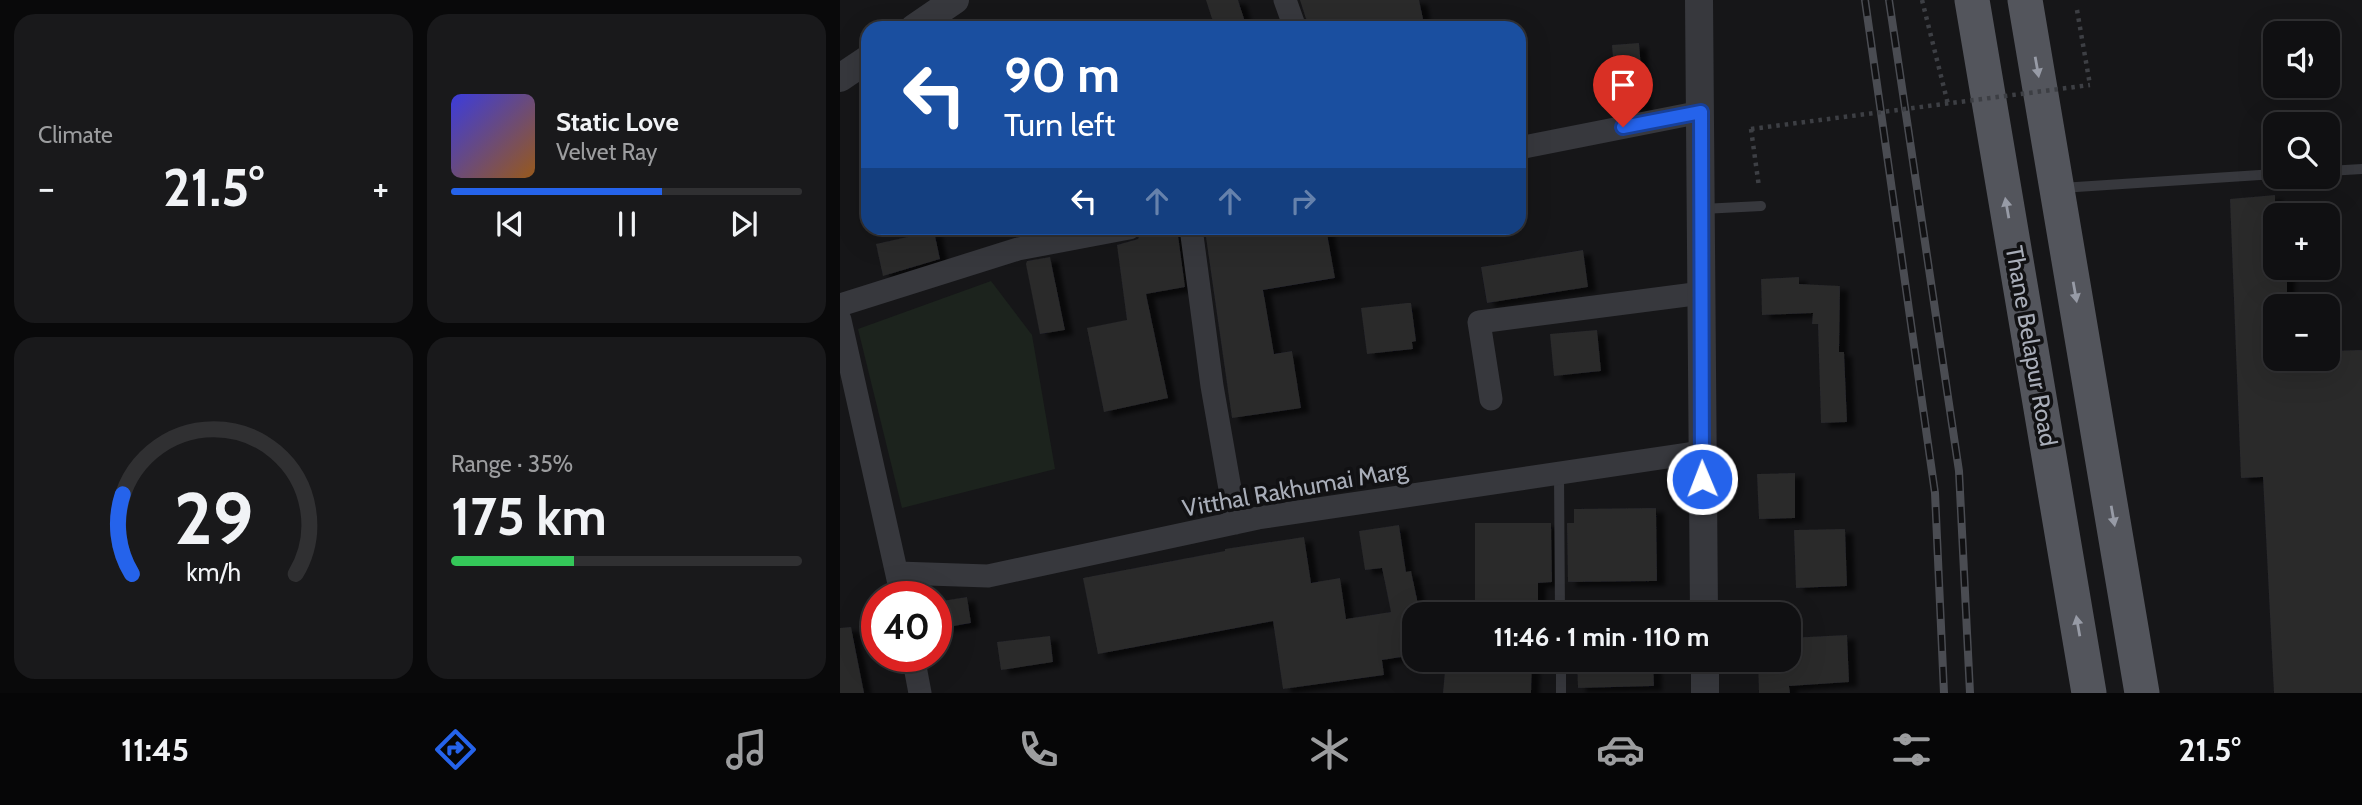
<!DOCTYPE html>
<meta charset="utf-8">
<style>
body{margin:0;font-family:Cabin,sans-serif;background:#19191b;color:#f1f3f6;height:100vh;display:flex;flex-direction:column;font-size:26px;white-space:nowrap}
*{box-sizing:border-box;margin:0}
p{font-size:23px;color:#9c9d9f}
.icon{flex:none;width:38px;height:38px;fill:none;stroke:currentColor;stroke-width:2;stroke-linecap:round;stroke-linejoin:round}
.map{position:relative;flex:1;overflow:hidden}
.details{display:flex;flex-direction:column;gap:14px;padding:14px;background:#09090a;width:840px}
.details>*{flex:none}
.hud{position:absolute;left:21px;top:21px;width:665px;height:214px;border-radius:21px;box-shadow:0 7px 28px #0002,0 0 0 2px #303032;background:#1a4fa0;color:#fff;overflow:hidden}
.fabs{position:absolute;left:1423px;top:21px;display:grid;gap:14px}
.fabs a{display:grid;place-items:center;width:77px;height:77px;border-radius:14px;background:#101012;box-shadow:0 7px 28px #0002,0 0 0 2px #303032;font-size:35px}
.speed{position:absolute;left:21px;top:581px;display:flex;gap:14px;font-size:35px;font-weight:700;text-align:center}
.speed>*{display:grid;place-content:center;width:91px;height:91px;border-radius:50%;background:#101012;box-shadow:0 7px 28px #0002,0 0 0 2px #303032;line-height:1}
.speed .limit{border:10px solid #d22;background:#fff;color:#111}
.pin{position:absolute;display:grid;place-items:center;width:60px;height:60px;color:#fff;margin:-72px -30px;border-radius:50% 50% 50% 0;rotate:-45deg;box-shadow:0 0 7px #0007}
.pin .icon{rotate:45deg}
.me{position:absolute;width:77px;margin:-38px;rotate:359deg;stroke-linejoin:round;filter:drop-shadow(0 0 5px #0008)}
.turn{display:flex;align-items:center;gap:24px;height:147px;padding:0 28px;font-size:32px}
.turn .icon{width:91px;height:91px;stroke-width:2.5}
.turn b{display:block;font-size:49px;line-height:60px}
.lanes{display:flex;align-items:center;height:66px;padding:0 28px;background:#0003;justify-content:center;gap:35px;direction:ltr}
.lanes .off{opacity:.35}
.big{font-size:52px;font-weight:800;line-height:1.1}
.details .card{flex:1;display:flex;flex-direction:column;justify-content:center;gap:10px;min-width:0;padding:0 24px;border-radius:21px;background:#19191b}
.details .dial{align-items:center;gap:0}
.dial svg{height:182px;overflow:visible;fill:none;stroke:#303032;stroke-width:7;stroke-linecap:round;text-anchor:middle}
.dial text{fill:#f1f3f6;stroke:none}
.song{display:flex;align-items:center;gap:21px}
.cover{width:84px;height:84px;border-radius:10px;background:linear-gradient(135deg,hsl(240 70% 55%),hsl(30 70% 35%))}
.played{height:7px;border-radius:4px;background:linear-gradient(90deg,#2563eb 60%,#303032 60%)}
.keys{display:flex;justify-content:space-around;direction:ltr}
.heat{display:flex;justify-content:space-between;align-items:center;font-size:38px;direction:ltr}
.charge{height:10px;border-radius:5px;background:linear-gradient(90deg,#34c759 35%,#303032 0)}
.details .tiles{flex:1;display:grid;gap:14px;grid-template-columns:repeat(2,1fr)}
.trip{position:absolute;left:562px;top:602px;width:399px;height:70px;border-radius:21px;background:#101012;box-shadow:0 7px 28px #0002,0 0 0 2px #303032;font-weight:800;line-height:70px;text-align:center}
.tabs{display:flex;height:112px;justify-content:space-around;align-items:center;background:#060607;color:#9c9d9f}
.tabs .icon{width:49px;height:49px}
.tabs .on{color:#2563eb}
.tabs b{font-size:32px;color:#f1f3f6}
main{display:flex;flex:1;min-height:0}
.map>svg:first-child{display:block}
.green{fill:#1c231d}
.building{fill:#29292c;filter:url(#shadow)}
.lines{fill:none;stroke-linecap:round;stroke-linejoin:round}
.path{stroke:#3d3f44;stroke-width:4.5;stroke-dasharray:3.5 5;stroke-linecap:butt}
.service{stroke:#37383d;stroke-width:10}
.minor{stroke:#37383d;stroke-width:23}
.tertiary{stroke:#37383d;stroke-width:28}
.primary{stroke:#53555c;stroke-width:35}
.rail-casing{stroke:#4a4c52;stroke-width:8}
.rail{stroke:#111113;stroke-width:5;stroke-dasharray:16;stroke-linecap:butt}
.path-bridge{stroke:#3d3f44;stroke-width:4.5;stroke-dasharray:3.5 5;stroke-linecap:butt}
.oneway{fill:#979ba6}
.route-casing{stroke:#184099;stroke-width:18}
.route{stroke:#2563eb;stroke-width:12}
.labels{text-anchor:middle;stroke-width:7;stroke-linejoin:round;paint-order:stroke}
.street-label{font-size:24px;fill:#a8adb8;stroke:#111113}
</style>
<main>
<section class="details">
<div class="tiles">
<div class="card"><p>Climate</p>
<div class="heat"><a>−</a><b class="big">21.5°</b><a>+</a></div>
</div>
<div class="card">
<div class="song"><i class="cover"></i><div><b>Static Love</b><p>Velvet Ray</p></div></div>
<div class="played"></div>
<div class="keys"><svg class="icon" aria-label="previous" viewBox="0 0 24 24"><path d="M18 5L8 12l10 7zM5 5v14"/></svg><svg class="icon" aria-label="pause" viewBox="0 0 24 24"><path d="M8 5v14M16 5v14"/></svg><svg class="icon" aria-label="next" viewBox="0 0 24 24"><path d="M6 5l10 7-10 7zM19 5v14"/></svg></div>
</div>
<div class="card dial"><svg viewBox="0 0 100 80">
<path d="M14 69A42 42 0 1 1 86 69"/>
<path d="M14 69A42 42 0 0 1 10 34" stroke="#2563eb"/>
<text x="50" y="56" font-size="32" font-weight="700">29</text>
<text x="50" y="72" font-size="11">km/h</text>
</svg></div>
<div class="card"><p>Range · 35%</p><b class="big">175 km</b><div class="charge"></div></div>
</div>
</section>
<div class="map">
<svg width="1522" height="693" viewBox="0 0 1522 693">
<defs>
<filter id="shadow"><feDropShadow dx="8" dy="4.5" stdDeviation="2" flood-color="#0009"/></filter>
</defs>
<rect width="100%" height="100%" fill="#161618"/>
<path class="green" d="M151 281 192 335 215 469 62 508 18 329Z"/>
<path class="building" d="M366 0H398L407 28H375Z
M460 0H579L585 28H469Z
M799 43 804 107 777 109 772 45Z
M1435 195V268H1447V306H1435V359H1488V351L1522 350V693H1434L1423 477 1401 478 1390 199Z
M303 228H337L345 287 306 294 328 398 264 412 247 328 287 320 277 245 298 239Z
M402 228H486L495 278 423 290 434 354 452 351 461 408 392 418 366 237 403 232Z
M94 231 100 259 43 276 36 244Z
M743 250 748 287 647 303 641 267Z
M210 257 225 330 200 334 186 264 187 261Z
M959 277V284L1000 286 999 352H1004L1007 422 981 423 978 324H972L973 313 922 315 921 279Z
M567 303H571L576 341 572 342 573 349 527 354 521 308Z
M757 330 761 371 714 376 710 334Z
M955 473V518L919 519 917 474Z
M816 508 817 581 728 582 727 523H734V509Z
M635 523H711L712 582 698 583V614H635Z
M559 525 566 572 571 571 580 613 574 614V655L542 660 544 675 443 689 433 621 258 654 243 578 385 551V549L464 537 471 583 500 578 506 619 551 612 542 568 525 570 519 531Z
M1005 529 1007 586 956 588 954 530Z
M127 597 131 623 96 629V602Z
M11 627 24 693H0V628Z
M1007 635 1009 682 949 686 950 693H919L918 660H948V638Z
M210 636 213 662 161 670 157 642Z
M606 660H692L691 693H603Z
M737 660H813L814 686 738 688Z"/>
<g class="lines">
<path class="path" d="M1082 0 1108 104
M1237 10 1250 85
M911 129 919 187"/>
<path class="service" d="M1488 171 1522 169
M1221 188 1435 174
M862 209 921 206
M719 474 720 614
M721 660V693"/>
<path class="minor" d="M445 0 455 28
M679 148 861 112
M351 228 372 386 396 523
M0 305 178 249 289 228
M0 320 62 597
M651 399 639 322 862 293
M58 573 148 576 418 518 861 452
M73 656 80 693"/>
<path class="tertiary" d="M859 0 864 614
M74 28 115 0
M0 78 28 59
M865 660V693"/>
<path class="primary" d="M1132 0 1249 693
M1185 0 1302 693"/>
<g class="rail-casing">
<path id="rail" d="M1025 0 1095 493 1104 693
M1049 0 1119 471 1130 693"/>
</g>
<use href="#rail" class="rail"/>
<path class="path-bridge" d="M911 129 1250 85"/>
</g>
<defs><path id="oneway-solid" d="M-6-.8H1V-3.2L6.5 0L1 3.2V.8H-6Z" transform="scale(1.75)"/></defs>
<g class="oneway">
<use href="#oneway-solid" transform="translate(1197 67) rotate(80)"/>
<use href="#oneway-solid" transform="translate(1167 208) rotate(-100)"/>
<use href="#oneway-solid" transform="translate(1235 292) rotate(80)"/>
<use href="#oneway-solid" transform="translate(1273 516) rotate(80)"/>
<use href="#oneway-solid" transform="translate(1238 626) rotate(-100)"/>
</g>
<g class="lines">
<g class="route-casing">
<path id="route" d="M783 127 861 112 862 479"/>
</g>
<use href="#route" class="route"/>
</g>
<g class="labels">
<g class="street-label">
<text transform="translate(1191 346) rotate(80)" y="8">Thane Belapur Road</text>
<text transform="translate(455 489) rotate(-10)" y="8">Vitthal Rakhumai Marg</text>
</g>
</g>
</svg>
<div class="fabs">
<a><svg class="icon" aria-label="sound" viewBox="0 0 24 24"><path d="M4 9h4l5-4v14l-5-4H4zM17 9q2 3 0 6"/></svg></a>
<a><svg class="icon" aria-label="search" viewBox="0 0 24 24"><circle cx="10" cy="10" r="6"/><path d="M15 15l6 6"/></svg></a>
<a>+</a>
<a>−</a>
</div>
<div class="speed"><div class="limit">40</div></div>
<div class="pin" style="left:783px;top:127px;background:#d93025"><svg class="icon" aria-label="arrive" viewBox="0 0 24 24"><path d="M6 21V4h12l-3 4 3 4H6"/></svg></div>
<svg class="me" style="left:862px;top:479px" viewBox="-20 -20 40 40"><circle r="17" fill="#2563eb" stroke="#fff" stroke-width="3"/><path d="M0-11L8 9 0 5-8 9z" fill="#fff"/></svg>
<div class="trip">11:46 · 1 min · 110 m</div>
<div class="hud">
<div class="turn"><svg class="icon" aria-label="left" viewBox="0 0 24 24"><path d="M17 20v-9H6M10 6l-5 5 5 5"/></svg><div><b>90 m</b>Turn left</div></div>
<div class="lanes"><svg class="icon" aria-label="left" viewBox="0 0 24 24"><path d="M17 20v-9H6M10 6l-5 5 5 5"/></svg><svg class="icon off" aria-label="ahead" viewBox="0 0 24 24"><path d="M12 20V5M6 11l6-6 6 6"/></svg><svg class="icon off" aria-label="ahead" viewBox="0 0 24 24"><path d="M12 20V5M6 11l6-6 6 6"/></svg><svg class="icon off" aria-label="right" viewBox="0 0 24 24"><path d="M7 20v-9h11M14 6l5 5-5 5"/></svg></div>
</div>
</div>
</main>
<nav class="tabs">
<b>11:45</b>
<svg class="icon on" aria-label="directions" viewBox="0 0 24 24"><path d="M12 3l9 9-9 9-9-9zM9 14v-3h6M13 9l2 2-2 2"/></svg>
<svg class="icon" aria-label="music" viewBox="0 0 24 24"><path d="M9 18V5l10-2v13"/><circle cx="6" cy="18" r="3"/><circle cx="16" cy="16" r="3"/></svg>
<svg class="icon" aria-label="phone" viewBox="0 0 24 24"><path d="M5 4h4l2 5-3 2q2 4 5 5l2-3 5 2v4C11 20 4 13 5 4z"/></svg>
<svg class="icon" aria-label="climate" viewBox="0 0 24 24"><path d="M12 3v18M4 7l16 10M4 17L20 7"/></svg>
<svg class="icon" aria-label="car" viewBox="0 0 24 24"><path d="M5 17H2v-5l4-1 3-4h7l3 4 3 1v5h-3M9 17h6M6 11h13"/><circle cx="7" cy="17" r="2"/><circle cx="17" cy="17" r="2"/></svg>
<svg class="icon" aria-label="filters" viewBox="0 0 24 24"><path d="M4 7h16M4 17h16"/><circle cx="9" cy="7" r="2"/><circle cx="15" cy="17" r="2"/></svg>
<b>21.5°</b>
</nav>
